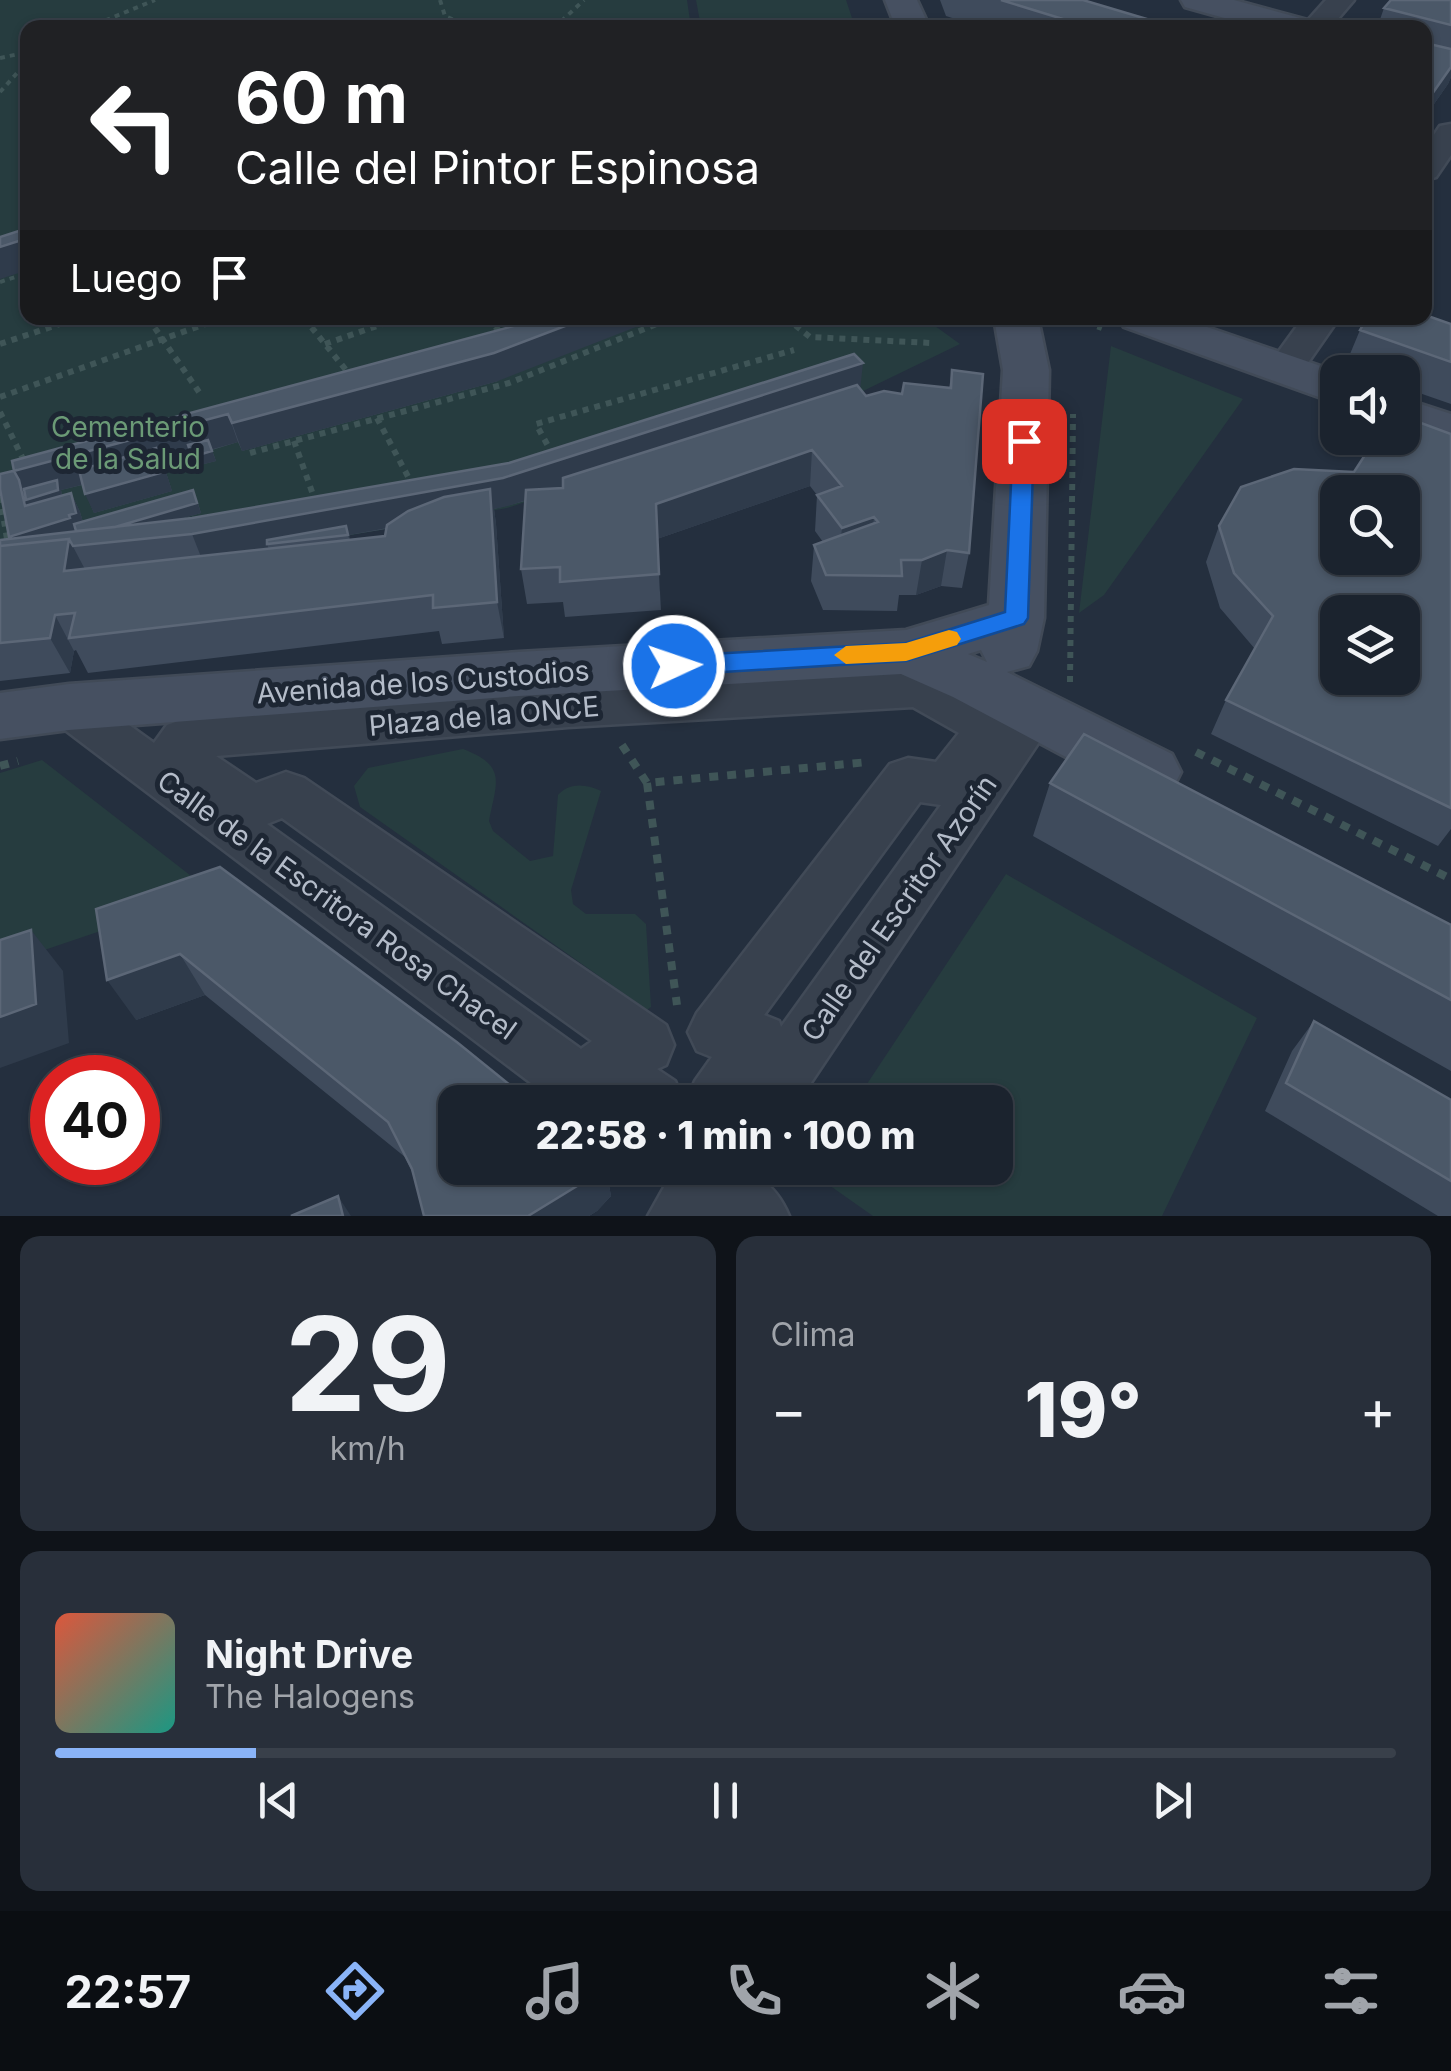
<!DOCTYPE html>
<html lang="es">
<meta charset="utf-8">
<style>
body{margin:0;font-family:Inter,sans-serif;background:#282f3a;color:#f1f3f6;height:100vh;display:flex;flex-direction:column;font-size:38px;white-space:nowrap}
*{box-sizing:border-box;margin:0}
p{font-size:32px;color:#a0a4aa}
.icon{flex:none;width:55px;height:55px;fill:none;stroke:currentColor;stroke-width:2;stroke-linecap:round;stroke-linejoin:round}
.map{position:relative;height:1216px;overflow:hidden}
.details{display:flex;flex-direction:column;gap:20px;padding:20px;background:#0f1319;flex:1}
.details>*{flex:none}
.top-card{position:absolute;left:20px;top:20px;width:1412px;height:305px;border-radius:20px;box-shadow:0 2px 8px #0004,0 0 0 2px #39404a;background:#202124;color:#fff;overflow:hidden}
.controls{position:absolute;left:1320px;top:355px;display:grid;gap:20px}
.controls a{display:grid;place-items:center;width:100px;height:100px;border-radius:20px;background:#1b232e;box-shadow:0 2px 8px #0004,0 0 0 2px #39404a;font-size:50px}
.speed{position:absolute;left:30px;top:1055px;display:flex;gap:20px;font-size:50px;font-weight:700;text-align:center}
.speed>*{display:grid;place-content:center;width:130px;height:130px;border-radius:50%;background:#1b232e;box-shadow:0 2px 8px #0004,0 0 0 2px #39404a;line-height:1}
.speed .limit{border:15px solid #d22;background:#fff;color:#111}
.pin{position:absolute;display:grid;place-items:center;width:85px;height:85px;color:#fff;margin:-42px;border-radius:20px;box-shadow:0 5px 15px #0006}
.me{position:absolute;width:110px;margin:-55px;rotate:87deg;stroke-linejoin:round;filter:drop-shadow(0 0 8px #0008)}
.turn{display:flex;align-items:center;gap:35px;height:210px;padding:0 50px;font-size:45px}
.turn .icon{width:130px;height:130px;stroke-width:2.5}
.turn b{display:block;font-size:70px;line-height:85px}
.then{display:flex;align-items:center;height:95px;padding:0 50px;background:#0003;gap:20px;font-size:38px}
.big{font-size:75px;font-weight:800;line-height:1.1}
.details .tile{flex:1;display:flex;flex-direction:column;justify-content:center;gap:15px;min-width:0;padding:0 35px;border-radius:20px;background:#282f3a}
.details .dial{align-items:center;gap:0}
.dial b{font-size:130px;line-height:1}
.song{display:flex;align-items:center;gap:30px}
.cover{width:120px;height:120px;border-radius:15px;background:linear-gradient(135deg,hsl(10 70% 55%),hsl(170 70% 35%))}
.played{height:10px;border-radius:5px;background:linear-gradient(90deg,#8ab4f8 15%,#39404a 15%)}
.keys{display:flex;justify-content:space-around;direction:ltr}
.heat{display:flex;justify-content:space-between;align-items:center;font-size:55px;direction:ltr}
.details .tiles{flex:1;display:grid;gap:20px;grid-template-columns:1fr 1fr}
.tile:last-child{grid-column:span 2}
.trip{position:absolute;left:438px;top:1085px;width:575px;height:100px;border-radius:20px;background:#1b232e;box-shadow:0 2px 8px #0004,0 0 0 2px #39404a;font-weight:800;line-height:100px;text-align:center}
.tab-bar{display:flex;height:160px;justify-content:space-around;align-items:center;background:#0b0e12;color:#a0a4aa}
.tab-bar .icon{width:70px;height:70px}
.tab-bar .current{color:#8ab4f8}
.tab-bar b{font-size:45px;color:#f1f3f6}
.map>svg:first-child{display:block}
.green{fill:#263c3f}
.lines{fill:none;stroke-linecap:round;stroke-linejoin:round}
.street-casing{stroke:#414a57;stroke-width:5}
.secondary-casing{stroke:#414a57;stroke-width:5}
.path-far2{stroke:#3f5557;stroke-width:4;stroke-dasharray:5 5;stroke-linecap:butt}
.path-far1{stroke:#3f5557;stroke-width:6;stroke-dasharray:6 6;stroke-linecap:butt}
.path{stroke:#3f5557;stroke-width:8;stroke-dasharray:9 9;stroke-linecap:butt}
.street{fill:#38414e;fill-rule:evenodd}
.secondary{fill:#465061;fill-rule:evenodd}
.wall{fill:#3f4b5c;fill-rule:evenodd}
.shaded-wall{fill:#2f3b4b}
.building{fill:#4b5868;stroke:#5c6777;stroke-width:2.5;fill-rule:evenodd}
.route{fill:#1a73e8;stroke:#114b97;stroke-width:2.5}
.slow{fill:#f59e0b}
.labels{text-anchor:middle;stroke-width:10;stroke-linejoin:round;paint-order:stroke}
.park-label{font-size:28px;fill:#6b9a76;stroke:#1d2633}
.street-label{font-size:28px;fill:#b4bcc9;stroke:#1d2633}
</style>
<div class="map">
<svg width="1451" height="1216" viewBox="0 0 1451 1216">
<rect width="100%" height="100%" fill="#242f3e"/>
<path class="green" d="M0 0H687L691 27 28 28 27 247 0 255Z
M696 0H846L855 27H701Z
M27 262 28 318H924L960 344 861 392 507 508 203 561 0 583V271Z
M1111 346 1243 399 1104 595 1079 613Z
M463 749C508 766 496 783 489 821L493 831 530 861 553 856 558 795C569 782 587 784 601 791L571 890 573 904 586 914H635L646 924 651 1007 647 1010 360 807 354 786 368 768Z
M42 760 213 893 0 965V773Z
M1006 874 1257 1018 1162 1216H873L809 1171 812 1168H995V1102H855Z"/>
<g class="lines">
<g class="street-casing">
<path id="street" d="M1326 0H1354L1330 28H1301Z
M1451 124V155L1436 177 1425 180V148L1440 126Z
M1303 318H1339L1298 377 1285 381 1272 377 1266 369Z
M919 669 996 705 1003 719C1018 698 1026 690 1052 698L1059 712 798 1102H686L695 1081 712 1057 697 1051 688 1032 697 1013 890 764 908 758 936 762 959 733 913 707 568 727 216 756 256 783 286 772 304 778 666 1025 674 1045 666 1065 657 1069 675 1081 684 1102H556L52 720 45 707 52 694 69 688 86 694 154 743 167 725 184 719 568 689ZM920 802 941 805 781 1027 779 1021 764 1015ZM282 818 592 1041 581 1049 267 824Z
M661 1168C716 1164 765 1158 789 1216H648L667 1182Z"/>
</g>
<g class="secondary-casing">
<path id="secondary" d="M885 0H917L930 28H896Z
M1181 0H1234L1311 21 1316 28H1260L1185 7Z
M994 318H1038L1049 370 1044 618 1037 651 1029 666 1007 672 1172 754 1181 772 1172 790 1150 797 1128 790 953 697 901 674 519 696 69 730 0 739V693L69 684 519 652 906 630 989 605 1003 370ZM981 650 987 662 968 654Z
M1118 318H1181L1338 372V404L1124 327Z
M1402 398 1451 414V448L1402 431Z"/>
</g>
<path class="path-far2" d="M440 0 445 16 472 28
M87 28 155 0
M554 28 584 0
M0 58 28 52
M0 92 28 61
M0 282 28 273"/>
<path class="path-far1" d="M148 318 199 392
M304 318 350 375
M487 318 503 335
M786 318 810 337 931 343
M1075 318 1102 328
M0 344 78 318
M325 344 400 318
M0 397 222 318
M0 412 26 465
M377 418 413 486
M294 441 316 503
M250 453 509 383 672 318
M553 455 536 424 794 350
M0 497 9 551 0 554
M1070 682 1073 414"/>
<path class="path" d="M622 745 647 783 868 762
M1196 752 1451 879
M0 766 18 761
M647 783 677 1005"/>
<use href="#street" class="street"/>
<use href="#secondary" class="secondary"/>
</g>
<path class="wall" d="M940 0H1001L1092 28H983L946 16Z
M1451 0V77L1448 84 1425 117V28H1377L1384 8Z
M521 324 498 381 242 451 238 442 212 450 216 461 196 466 191 455 163 463 172 491 94 513 82 485 61 490 62 495 71 493 80 512 83 522 197 500 201 513 177 520 192 518 509 463 860 389 866 396 902 394 949 388 952 370 969 553 962 588 941 586 916 595H899L897 611 823 610 811 581 814 545 823 542 815 531 817 495 810 486 657 539 661 610 565 617 563 602 527 604 521 569 525 501 494 509 496 524 504 638 442 644 439 631 88 673 76 650 74 651 70 673 0 681V540L10 538 0 489ZM386 529 385 536 350 540 349 535Z
M1451 324V404L1402 387V372H1364L1345 366 1360 330Z
M1451 434V829L1438 846 1211 734 1226 700 1255 649 1220 608 1206 562 1219 526Z
M1050 783 1451 925V1071L1033 836Z
M220 867 455 1168H606L611 1196 597 1211 589 1216H425L412 1172 405 1157 205 995 136 1020Z
M1314 1021 1451 1100V1216H1438L1265 1111 1292 1051Z"/>
<path class="shaded-wall" d="M1451 67V77L1448 84 1425 117V104Z
M28 238V270L0 279V247Z
M586 318H659L498 381 242 451 232 423Z
M863 363 860 391 508 506 494 509 496 524 504 638 497 602 491 509 349 535 351 544 348 535 267 544 269 550 203 562 192 534 503 478Z
M228 414 238 442 163 463 172 491 94 513 85 494V484L61 490 63 500 25 506 14 471Z
M812 450 810 486 657 539 661 610 656 504Z
M212 451 216 461 196 466 192 457Z
M193 490 201 513 94 544 70 541 88 575 64 571 18 552 9 537 69 515 71 493 80 512 86 532Z
M874 517 870 553 838 563 842 528Z
M947 550 941 586 916 595 922 560Z
M55 615 74 651 70 673 50 638Z
M31 930 63 971 69 1043 0 1068V1017Z
M180 954 205 995 136 1020 107 980Z
M599 1168H606L611 1196 597 1211 589 1216H528Z
M338 1196 351 1216H343Z"/>
<path class="building" d="M1001 0H1083L1177 28H1092Z
M1391 0H1451V25L1384 8Z
M1425 43 1451 49V67L1425 104Z
M28 228V238L0 247V237Z
M1425 315 1451 324V362L1360 330 1367 318H1425Z
M538 318H586L494 353 232 423 228 414 14 471 12 461 521 324Z
M854 354 863 363 503 478 192 534 73 546 69 539 0 546V540L192 518 509 463Z
M952 370 983 374 969 553 947 550 922 560H901L902 576 826 575 814 545 878 522 874 517 842 528 817 495 842 486 812 450 656 504 659 574 560 582V567L521 569 526 490 563 488V478L857 385 866 396 884 391 902 394 904 383 951 388Z
M1402 416 1451 434V808L1226 700 1273 616 1234 573 1219 526 1241 487 1294 469 1354 472 1376 438H1402ZM1338 492H1402V558H1338ZM1338 612H1402V678H1338Z
M208 440 212 451 192 457 188 445Z
M156 448 164 472 85 494 79 470Z
M17 470 14 471 19 480 25 506 71 493 76 513 69 515 70 518 9 537 0 489V474Z
M57 480 58 490 26 500 24 489Z
M490 489 497 602 433 608V595L69 638 75 613 55 615 50 638 0 643V546L69 539 64 571 385 536 387 525 408 511 444 497Z
M193 490 197 503 115 527 76 531 74 524Z
M346 526 348 535 267 544V540Z
M1084 734 1451 925V1000L1050 783Z
M220 867 458 1043 531 1102H455V1168H599L590 1178 528 1216H424L412 1169 388 1122 180 954 107 980 96 909Z
M31 930 36 1004 0 1017V940Z
M1314 1021 1451 1100V1181L1286 1083Z
M338 1196 343 1216H291Z"/>
<path class="route" d="M1024 434 1034 441 1028 618 1024 624 906 661 674 675 665 672 662 666 674 656 906 643 1005 612 1013 441Z"/>
<path class="slow" d="M949 630 957 632 961 639 957 645 906 661 846 664 834 655 846 646 906 643Z"/>
<g class="labels">
<g class="park-label">
<text x="128" y="437">Cementerio<tspan x="128" dy="32">de la Salud</tspan></text>
</g>
<g class="street-label">
<text transform="translate(423 682) rotate(-4)" y="10">Avenida de los Custodios</text>
<text transform="translate(484 716) rotate(-5)" y="10">Plaza de la ONCE</text>
<text transform="translate(337 905) rotate(36)" y="10">Calle de la Escritora Rosa Chacel</text>
<text transform="translate(899 908) rotate(-55)" y="10">Calle del Escritor Azorín</text>
</g>
</g>
</svg>
<div class="controls">
<a><svg class="icon" aria-label="sound" viewBox="0 0 24 24"><path d="M4 9h4l5-4v14l-5-4H4zM17 9q2 3 0 6"/></svg></a>
<a><svg class="icon" aria-label="search" viewBox="0 0 24 24"><circle cx="10" cy="10" r="6"/><path d="M15 15l6 6"/></svg></a>
<a><svg class="icon" aria-label="layers" viewBox="0 0 24 24"><path d="M12 4l9 5-9 5-9-5zM3 14l9 5 9-5"/></svg></a>
</div>
<div class="speed"><div class="limit">40</div></div>
<div class="pin" style="left:1024px;top:441px;background:#d93025"><svg class="icon" aria-label="arrive" viewBox="0 0 24 24"><path d="M6 21V4h12l-3 4 3 4H6"/></svg></div>
<svg class="me" style="left:674px;top:666px" viewBox="-20 -20 40 40"><circle r="17" fill="#1a73e8" stroke="#fff" stroke-width="3"/><path d="M0-11L8 9 0 5-8 9z" fill="#fff"/></svg>
<div class="trip">22:58 · 1 min · 100 m</div>
<div class="top-card">
<div class="turn"><svg class="icon" aria-label="left" viewBox="0 0 24 24"><path d="M17 20v-9H6M10 6l-5 5 5 5"/></svg><div><b>60 m</b>Calle del Pintor Espinosa</div></div>
<div class="then">Luego<svg class="icon" aria-label="arrive" viewBox="0 0 24 24"><path d="M6 21V4h12l-3 4 3 4H6"/></svg></div>
</div>
</div>
<section class="details">
<div class="tiles">
<div class="tile dial"><b>29</b><p>km/h</p></div>
<div class="tile"><p>Clima</p>
<div class="heat"><a>−</a><b class="big">19°</b><a>+</a></div>
</div>
<div class="tile">
<div class="song"><i class="cover"></i><div><b>Night Drive</b><p>The Halogens</p></div></div>
<div class="played"></div>
<div class="keys"><svg class="icon" aria-label="previous" viewBox="0 0 24 24"><path d="M18 5L8 12l10 7zM5 5v14"/></svg><svg class="icon" aria-label="pause" viewBox="0 0 24 24"><path d="M8 5v14M16 5v14"/></svg><svg class="icon" aria-label="next" viewBox="0 0 24 24"><path d="M6 5l10 7-10 7zM19 5v14"/></svg></div>
</div>
</div>
</section>
<nav class="tab-bar">
<b>22:57</b>
<svg class="icon current" aria-label="directions" viewBox="0 0 24 24"><path d="M12 3l9 9-9 9-9-9zM9 14v-3h6M13 9l2 2-2 2"/></svg>
<svg class="icon" aria-label="music" viewBox="0 0 24 24"><path d="M9 18V5l10-2v13"/><circle cx="6" cy="18" r="3"/><circle cx="16" cy="16" r="3"/></svg>
<svg class="icon" aria-label="phone" viewBox="0 0 24 24"><path d="M5 4h4l2 5-3 2q2 4 5 5l2-3 5 2v4C11 20 4 13 5 4z"/></svg>
<svg class="icon" aria-label="climate" viewBox="0 0 24 24"><path d="M12 3v18M4 7l16 10M4 17L20 7"/></svg>
<svg class="icon" aria-label="car" viewBox="0 0 24 24"><path d="M5 17H2v-5l4-1 3-4h7l3 4 3 1v5h-3M9 17h6M6 11h13"/><circle cx="7" cy="17" r="2"/><circle cx="17" cy="17" r="2"/></svg>
<svg class="icon" aria-label="filters" viewBox="0 0 24 24"><path d="M4 7h16M4 17h16"/><circle cx="9" cy="7" r="2"/><circle cx="15" cy="17" r="2"/></svg>
</nav>
